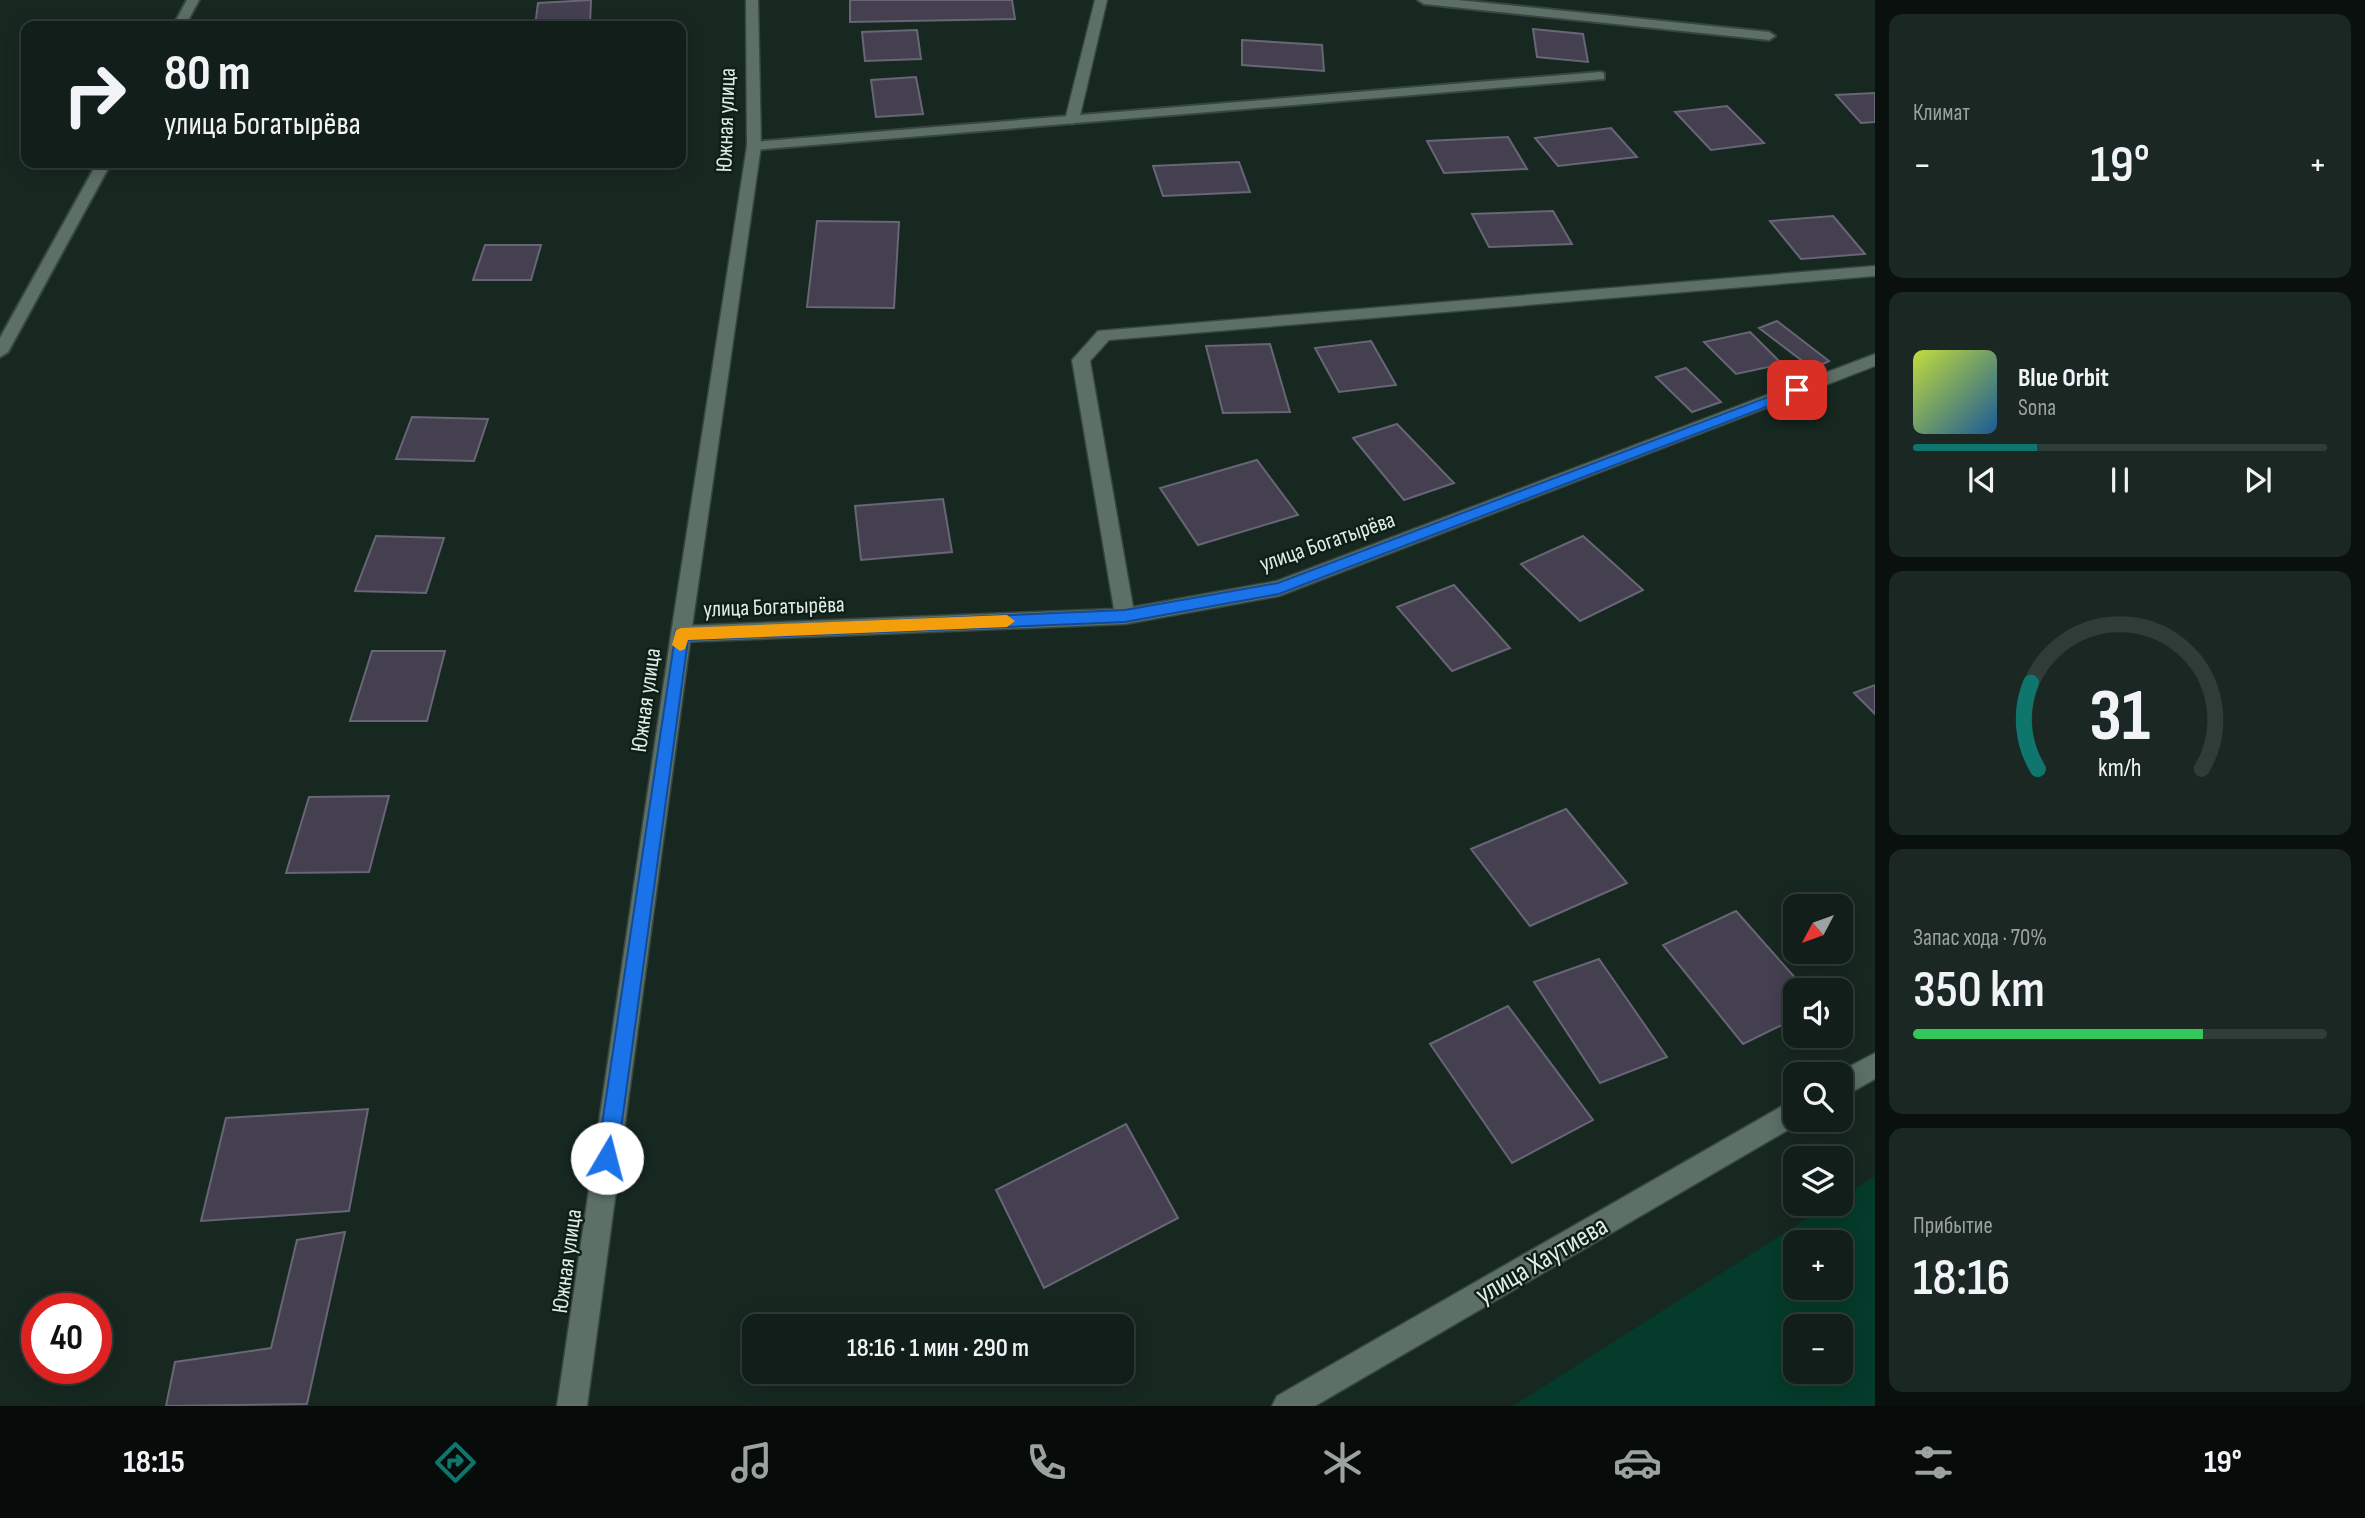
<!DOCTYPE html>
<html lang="ru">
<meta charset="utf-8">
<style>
body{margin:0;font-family:"Sofia Sans Condensed",sans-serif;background:#1a2722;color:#f1f3f6;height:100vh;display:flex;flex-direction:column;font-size:26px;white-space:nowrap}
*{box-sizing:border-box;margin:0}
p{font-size:23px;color:#9ca2a2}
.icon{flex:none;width:38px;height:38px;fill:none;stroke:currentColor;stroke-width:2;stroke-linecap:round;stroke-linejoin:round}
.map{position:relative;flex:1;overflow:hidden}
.side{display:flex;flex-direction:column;gap:14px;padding:14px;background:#09100e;width:490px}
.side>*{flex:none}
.top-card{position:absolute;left:21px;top:21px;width:665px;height:147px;border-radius:14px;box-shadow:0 4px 18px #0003,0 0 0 2px #303c38;background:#111e19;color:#f1f3f6;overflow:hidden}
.needle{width:46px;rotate:229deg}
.buttons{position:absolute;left:1783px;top:894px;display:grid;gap:14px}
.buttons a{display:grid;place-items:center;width:70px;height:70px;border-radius:14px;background:#111e19;box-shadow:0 4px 18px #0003,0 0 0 2px #303c38;font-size:35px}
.speed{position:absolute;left:21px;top:1293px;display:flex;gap:14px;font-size:35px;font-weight:700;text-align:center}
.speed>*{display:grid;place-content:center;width:91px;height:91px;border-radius:50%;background:#111e19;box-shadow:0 4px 18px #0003,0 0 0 2px #303c38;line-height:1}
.speed .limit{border:10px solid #d22;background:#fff;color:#111}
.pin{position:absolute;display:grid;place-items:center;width:60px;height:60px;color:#fff;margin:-30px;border-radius:14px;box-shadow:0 4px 10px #0006}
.me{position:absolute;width:77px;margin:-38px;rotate:8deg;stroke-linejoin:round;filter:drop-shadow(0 0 5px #0008)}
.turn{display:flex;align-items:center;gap:24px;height:147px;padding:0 28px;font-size:32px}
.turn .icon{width:91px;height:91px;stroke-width:2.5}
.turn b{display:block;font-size:49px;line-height:60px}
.big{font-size:52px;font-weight:600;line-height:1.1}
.side .tile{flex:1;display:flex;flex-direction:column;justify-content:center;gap:10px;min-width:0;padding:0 24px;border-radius:14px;background:#1a2722}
.side .dial{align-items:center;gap:0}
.dial svg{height:182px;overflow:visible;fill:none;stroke:#303c38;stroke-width:7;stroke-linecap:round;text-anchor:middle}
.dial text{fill:#f1f3f6;stroke:none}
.song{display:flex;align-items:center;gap:21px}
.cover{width:84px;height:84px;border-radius:10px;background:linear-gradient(135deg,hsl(70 70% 55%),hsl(210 70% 35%))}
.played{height:7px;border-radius:4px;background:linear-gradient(90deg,#0f766e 30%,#303c38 30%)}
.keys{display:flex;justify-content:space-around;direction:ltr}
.heat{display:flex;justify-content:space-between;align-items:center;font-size:38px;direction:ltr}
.charge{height:10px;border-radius:5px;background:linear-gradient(90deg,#34c759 70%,#303c38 0)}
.trip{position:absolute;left:742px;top:1314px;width:392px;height:70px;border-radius:14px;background:#111e19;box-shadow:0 4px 18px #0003,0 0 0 2px #303c38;font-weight:600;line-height:70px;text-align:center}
.tab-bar{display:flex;height:112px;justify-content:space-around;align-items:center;background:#070c0a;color:#9ca2a2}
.tab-bar .icon{width:49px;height:49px}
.tab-bar .active{color:#0f766e}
.tab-bar b{font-size:32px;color:#f1f3f6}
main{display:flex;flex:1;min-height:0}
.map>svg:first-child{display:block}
.green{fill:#053b2a;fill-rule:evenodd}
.building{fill:#444050;stroke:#686576;stroke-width:2}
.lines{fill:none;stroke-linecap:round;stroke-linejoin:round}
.service-casing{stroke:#384640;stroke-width:4}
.minor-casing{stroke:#384640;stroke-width:3}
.tertiary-casing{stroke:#384640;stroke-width:3}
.service{fill:#5c7067;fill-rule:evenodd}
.minor{fill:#5c7067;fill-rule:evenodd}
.tertiary{fill:#5c7067;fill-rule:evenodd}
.route{fill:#1a73e8;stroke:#114b97;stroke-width:2}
.slow{fill:#f59e0b}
.labels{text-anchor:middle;stroke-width:5;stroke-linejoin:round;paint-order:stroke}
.street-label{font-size:23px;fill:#e1ece7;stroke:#0e1f18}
.near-street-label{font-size:28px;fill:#e1ece7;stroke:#0e1f18}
</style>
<main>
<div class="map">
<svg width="1875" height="1406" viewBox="0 0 1875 1406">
<rect width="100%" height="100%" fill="#172821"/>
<path class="green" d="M1875 1176V1406H1513L1830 1204H1841V1197ZM1796 1242H1841V1288H1796ZM1841 1326V1372H1796V1326Z"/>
<path class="building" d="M591 0 590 25 535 26 538 3Z
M850 0H1012L1015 19 850 22Z
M1533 29 1583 34 1588 62 1537 57Z
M917 30 921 59 865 61 862 32Z
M1242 40 1322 45 1324 71 1242 65Z
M916 77 923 114 876 117 871 80Z
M1875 93V122L1861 123 1836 95Z
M1727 106 1764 143 1711 150 1675 112Z
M1611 128 1637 157 1558 166 1535 138Z
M1508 137 1527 169 1444 173 1427 141Z
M1239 162 1250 192 1163 196 1153 166Z
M1553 211 1572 244 1489 247 1472 214Z
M1833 216 1865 254 1801 259 1770 221Z
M817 221 899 222 894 308 807 307Z
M485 245H541L531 280H473Z
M1777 321 1829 361 1813 369 1759 328Z
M1750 332 1782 364 1736 374 1704 342Z
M1371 341 1396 385 1339 392 1315 348Z
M1270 344 1290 412 1223 413 1206 346Z
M1686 368 1721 402 1692 412 1656 377Z
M412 417 488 419 474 461 396 459Z
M1397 424 1454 483 1404 500 1353 438Z
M1257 460 1298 515 1198 545 1160 488Z
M943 499 952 552 861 560 855 506Z
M376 536 444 538 426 593 355 591Z
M1583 536 1643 590 1580 621 1521 564Z
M1454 585 1510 648 1452 671 1397 607Z
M372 651H445L427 721H350Z
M1875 685V714L1854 693Z
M389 796 369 872 286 873 309 797Z
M1566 809 1627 883 1530 926 1471 849Z
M1736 911 1806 990H1796V1018L1743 1044 1663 945Z
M1599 959 1667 1057 1600 1083 1534 982Z
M1508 1006 1593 1120 1512 1163 1430 1044Z
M368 1109 349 1211 201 1221 226 1118Z
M1126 1124 1178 1218 1044 1288 996 1190Z
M345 1232 307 1404 166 1406 175 1362 271 1348 297 1240Z"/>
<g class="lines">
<g class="service-casing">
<path id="service" d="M187 0H199L185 26H173Z
M1418 0H1458L1769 32 1775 36 1769 40 1424 4Z
M1600 72 1604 73V79L754 150 747 146 754 142Z
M97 163H111L8 352 0 357V338Z"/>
</g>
<g class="minor-casing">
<path id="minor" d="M1095 0H1107L1079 120 1072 124 1065 120Z
M1875 266V276L1109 340 1090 361 1133 607 1277 581 1875 354V366L1279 596 1125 624 681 642 674 640 671 634 674 628 681 626 1114 609 1072 360 1098 331Z
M1875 1053V1079L1841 1098V1074H1835Z
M1796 1098V1120H1805L1315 1406H1272L1277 1396Z"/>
</g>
<g class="tertiary-casing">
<path id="tertiary" d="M746 0H758L761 146 691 634 587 1406H557L671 634 747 146Z"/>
</g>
<use href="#service" class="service"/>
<use href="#minor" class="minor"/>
<use href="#tertiary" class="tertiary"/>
</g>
<path class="route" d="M1797 386 1802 387V393L1279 594 1125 622 688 640 617 1158 614 1165 607 1168 600 1165 597 1158 676 630 1125 610 1278 583Z"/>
<path class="slow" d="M1007 615 1015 621 1007 627 688 640 685 649 680 651 672 645 676 630 681 628Z"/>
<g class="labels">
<g class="street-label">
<text transform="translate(725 120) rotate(-88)" y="8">Южная улица</text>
<text transform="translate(1327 541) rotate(-19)" y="8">улица Богатырёва</text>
<text transform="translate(774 606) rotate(-2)" y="8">улица Богатырёва</text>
<text transform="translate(645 700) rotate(-82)" y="8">Южная улица</text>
<text transform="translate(566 1261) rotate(-82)" y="8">Южная улица</text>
</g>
<g class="near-street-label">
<text transform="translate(1541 1259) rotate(-30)" y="10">улица Хаутиева</text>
</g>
</g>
</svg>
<div class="buttons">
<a><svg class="needle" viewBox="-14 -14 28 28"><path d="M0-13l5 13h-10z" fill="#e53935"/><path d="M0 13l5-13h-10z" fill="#9ca2a2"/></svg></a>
<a><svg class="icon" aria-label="sound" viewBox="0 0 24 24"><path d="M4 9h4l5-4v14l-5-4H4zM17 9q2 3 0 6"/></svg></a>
<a><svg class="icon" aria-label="search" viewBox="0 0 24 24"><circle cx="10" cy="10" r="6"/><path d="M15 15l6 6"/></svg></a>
<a><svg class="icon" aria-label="layers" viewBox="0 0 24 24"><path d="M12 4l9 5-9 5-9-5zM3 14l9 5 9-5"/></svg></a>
<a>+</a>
<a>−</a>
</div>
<div class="speed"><div class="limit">40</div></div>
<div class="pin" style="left:1797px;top:390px;background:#d93025"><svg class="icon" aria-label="arrive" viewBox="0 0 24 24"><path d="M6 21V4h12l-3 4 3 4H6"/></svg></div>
<svg class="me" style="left:607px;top:1158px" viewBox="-20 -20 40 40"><circle r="19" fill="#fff"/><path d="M0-13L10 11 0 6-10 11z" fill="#1a73e8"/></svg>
<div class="trip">18:16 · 1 мин · 290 m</div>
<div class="top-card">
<div class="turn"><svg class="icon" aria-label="right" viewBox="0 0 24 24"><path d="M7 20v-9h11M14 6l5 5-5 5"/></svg><div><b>80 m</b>улица Богатырёва</div></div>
</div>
</div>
<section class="side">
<div class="tile"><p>Климат</p>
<div class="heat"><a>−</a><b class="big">19°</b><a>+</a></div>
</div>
<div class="tile">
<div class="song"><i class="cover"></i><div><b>Blue Orbit</b><p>Sona</p></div></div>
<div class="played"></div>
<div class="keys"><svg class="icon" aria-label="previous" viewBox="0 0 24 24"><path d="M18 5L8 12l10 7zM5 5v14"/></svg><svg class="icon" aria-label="pause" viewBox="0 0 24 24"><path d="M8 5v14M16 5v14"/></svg><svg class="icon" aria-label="next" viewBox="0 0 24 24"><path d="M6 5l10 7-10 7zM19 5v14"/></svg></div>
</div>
<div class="tile dial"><svg viewBox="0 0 100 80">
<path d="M14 69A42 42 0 1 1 86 69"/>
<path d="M14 69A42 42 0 0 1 11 31" stroke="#0f766e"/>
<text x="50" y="56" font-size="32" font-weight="700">31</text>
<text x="50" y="72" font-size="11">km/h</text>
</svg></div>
<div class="tile"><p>Запас хода · 70%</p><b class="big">350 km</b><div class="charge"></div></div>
<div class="tile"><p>Прибытие</p><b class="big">18:16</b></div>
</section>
</main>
<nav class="tab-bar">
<b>18:15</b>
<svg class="icon active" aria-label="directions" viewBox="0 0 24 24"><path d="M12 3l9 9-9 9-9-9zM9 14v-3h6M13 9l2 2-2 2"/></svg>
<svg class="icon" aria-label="music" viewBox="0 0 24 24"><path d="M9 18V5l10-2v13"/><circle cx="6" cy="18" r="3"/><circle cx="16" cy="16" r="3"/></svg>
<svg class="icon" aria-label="phone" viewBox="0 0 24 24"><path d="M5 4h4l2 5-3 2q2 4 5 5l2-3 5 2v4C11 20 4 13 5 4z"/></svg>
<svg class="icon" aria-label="climate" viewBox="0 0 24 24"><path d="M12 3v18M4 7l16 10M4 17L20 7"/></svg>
<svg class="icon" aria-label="car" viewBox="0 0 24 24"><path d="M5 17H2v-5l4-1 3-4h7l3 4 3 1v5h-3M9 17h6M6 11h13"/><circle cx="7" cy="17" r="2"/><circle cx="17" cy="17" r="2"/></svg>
<svg class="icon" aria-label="filters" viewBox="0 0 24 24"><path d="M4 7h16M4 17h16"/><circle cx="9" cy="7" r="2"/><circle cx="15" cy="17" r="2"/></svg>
<b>19°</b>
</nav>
